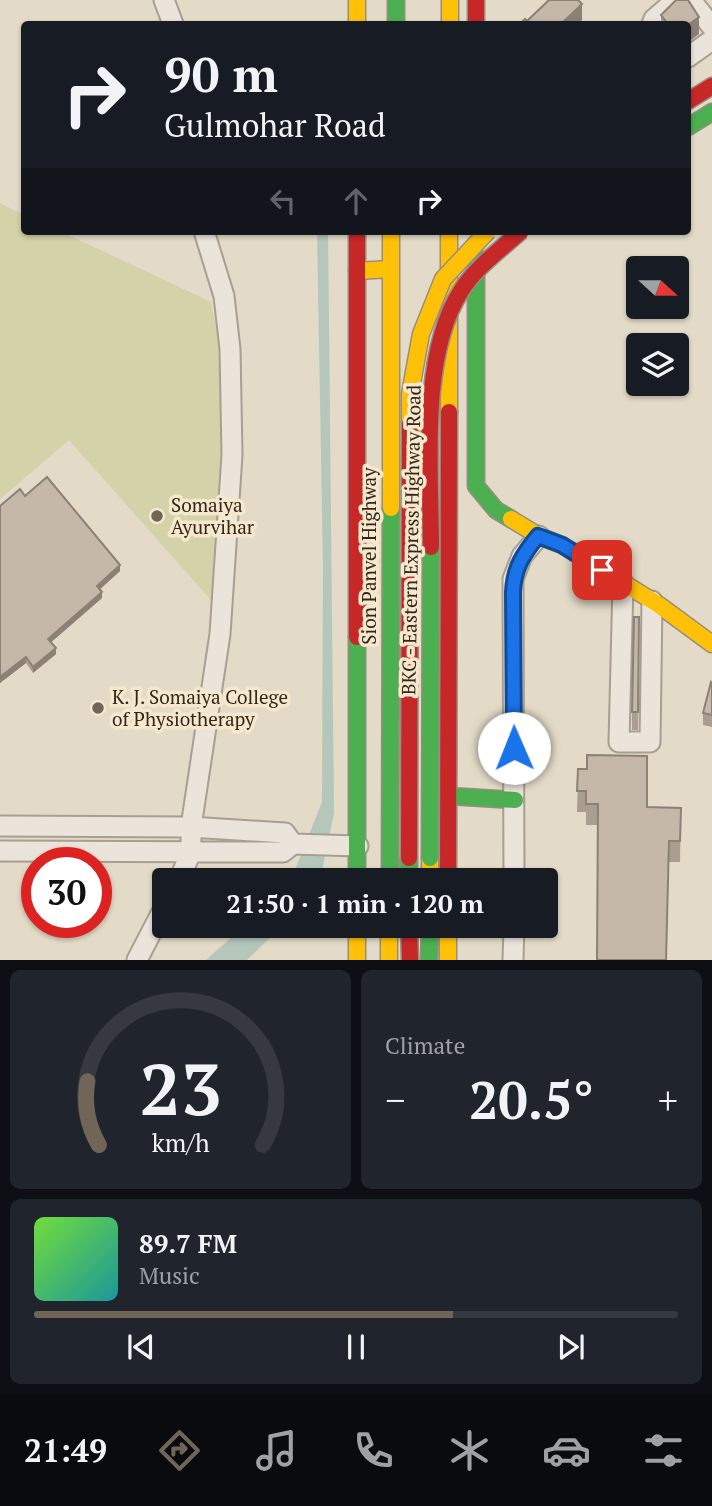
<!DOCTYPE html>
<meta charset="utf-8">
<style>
body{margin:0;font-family:"PT Serif",serif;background:#20242c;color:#f1f3f6;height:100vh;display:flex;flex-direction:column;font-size:26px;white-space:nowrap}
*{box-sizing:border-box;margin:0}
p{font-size:23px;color:#9ea1a6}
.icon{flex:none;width:38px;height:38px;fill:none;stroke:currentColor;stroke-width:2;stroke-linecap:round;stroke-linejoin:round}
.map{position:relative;height:960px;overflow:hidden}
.sheet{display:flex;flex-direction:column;gap:10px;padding:10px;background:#0d0f14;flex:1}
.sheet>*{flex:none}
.guide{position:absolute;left:21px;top:21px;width:670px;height:214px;border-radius:7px;box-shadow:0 2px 5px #0004;background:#171b24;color:#f1f3f6;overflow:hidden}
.needle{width:46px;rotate:111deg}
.fabs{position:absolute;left:626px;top:256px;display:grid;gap:14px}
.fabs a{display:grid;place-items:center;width:63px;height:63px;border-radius:7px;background:#171b24;box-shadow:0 2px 5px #0004;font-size:35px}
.speed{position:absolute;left:21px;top:847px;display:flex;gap:14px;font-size:35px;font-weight:700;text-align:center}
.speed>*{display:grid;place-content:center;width:91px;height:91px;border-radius:50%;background:#171b24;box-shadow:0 2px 5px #0004;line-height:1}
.speed .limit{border:10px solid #d22;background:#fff;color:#111}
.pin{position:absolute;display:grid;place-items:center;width:60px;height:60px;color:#fff;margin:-30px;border-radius:14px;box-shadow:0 4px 10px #0006}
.me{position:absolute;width:77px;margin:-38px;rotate:359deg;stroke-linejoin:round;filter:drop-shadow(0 0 5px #0008)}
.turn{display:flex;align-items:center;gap:24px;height:147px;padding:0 28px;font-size:32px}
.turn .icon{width:91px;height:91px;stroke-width:2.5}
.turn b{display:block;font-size:49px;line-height:60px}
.lanes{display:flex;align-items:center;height:66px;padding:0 28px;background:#0003;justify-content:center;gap:35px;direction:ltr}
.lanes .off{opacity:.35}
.big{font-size:52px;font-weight:700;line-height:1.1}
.sheet .tile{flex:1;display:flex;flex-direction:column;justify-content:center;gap:10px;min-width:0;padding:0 24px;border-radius:10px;background:#20242c}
.sheet .dial{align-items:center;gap:0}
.dial svg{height:182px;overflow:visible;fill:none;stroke:#363941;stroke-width:7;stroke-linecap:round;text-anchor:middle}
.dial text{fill:#f1f3f6;stroke:none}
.song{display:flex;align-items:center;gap:21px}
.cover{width:84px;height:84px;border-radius:10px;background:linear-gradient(135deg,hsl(100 70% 55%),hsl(180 70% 35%))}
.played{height:7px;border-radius:4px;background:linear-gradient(90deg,#716557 65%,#363941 65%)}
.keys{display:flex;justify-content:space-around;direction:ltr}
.heat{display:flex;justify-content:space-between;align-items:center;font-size:38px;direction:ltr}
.sheet .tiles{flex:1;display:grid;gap:10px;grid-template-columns:1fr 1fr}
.tile:last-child{grid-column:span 2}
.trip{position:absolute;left:152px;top:868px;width:406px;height:70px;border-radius:7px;background:#171b24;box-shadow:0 2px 5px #0004;font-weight:700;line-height:70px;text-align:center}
.tab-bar{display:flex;height:112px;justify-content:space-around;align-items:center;background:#090b0e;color:#9ea1a6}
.tab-bar .icon{width:49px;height:49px}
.tab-bar .current{color:#716557}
.tab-bar b{font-size:32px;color:#f1f3f6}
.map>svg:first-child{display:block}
.green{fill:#d3d2a9}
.water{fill:#b4c7ba}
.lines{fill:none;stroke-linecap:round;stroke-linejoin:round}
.street-casing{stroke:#a79f91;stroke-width:23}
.fast-casing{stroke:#978e81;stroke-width:19}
.slow-casing{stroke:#978e81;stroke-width:19}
.jam-casing{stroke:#978e81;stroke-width:19}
.street{stroke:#eae4da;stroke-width:19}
.fast{stroke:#4caf50;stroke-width:16}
.slow{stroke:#ffc107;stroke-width:16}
.jam{stroke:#c62828;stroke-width:16}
.fast-bridge-casing{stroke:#978e81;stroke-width:19;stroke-linecap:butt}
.slow-bridge-casing{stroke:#978e81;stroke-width:19;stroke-linecap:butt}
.jam-bridge-casing{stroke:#978e81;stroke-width:19;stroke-linecap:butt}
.fast-bridge{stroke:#4caf50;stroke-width:16}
.slow-bridge{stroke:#ffc107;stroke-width:16}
.jam-bridge{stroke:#c62828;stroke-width:16}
.wall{fill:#aa9e90}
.shaded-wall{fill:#8b8176}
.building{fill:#c6b8a8;stroke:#8b8176;stroke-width:2}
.route-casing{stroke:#114b97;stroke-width:18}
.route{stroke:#1a73e8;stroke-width:12}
.poi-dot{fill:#716557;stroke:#f5e8cc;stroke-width:2.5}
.labels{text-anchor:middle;stroke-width:7;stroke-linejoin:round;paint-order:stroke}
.poi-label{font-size:19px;fill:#34261b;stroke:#f5e8cc;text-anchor:start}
.street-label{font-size:19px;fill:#34261b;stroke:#f5e8cc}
</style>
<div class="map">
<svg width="712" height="960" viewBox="0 0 712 960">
<rect width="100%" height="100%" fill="#e3dac7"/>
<path class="green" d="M0 203 24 215V231H60L211 302 227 387 211 600 69 440 0 499Z"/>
<path class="water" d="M317 231H328L334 813 320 880H291L322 802 323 566Z
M244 926H282L247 960H206Z"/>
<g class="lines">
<g class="street-casing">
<path id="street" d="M164 0 173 24
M691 0 712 27
M652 24 654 19 676 0
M688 57 712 40
M623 583 619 742H650L652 601
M0 826 191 827 285 833 293 844
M0 851 283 852 293 844 358 846
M179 880 191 852V827L220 634 232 455 230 349 224 296 204 231
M514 880 513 579 522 556 539 536
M137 960 164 908
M513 960 514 926"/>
</g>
<g class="fast-casing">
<path id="fast" d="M396 0V24
M688 127 712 112
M476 256V486L496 510 511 519
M357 637V880
M449 796 515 800
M409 858V880
M390 880 391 508
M429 960 430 926"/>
</g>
<g class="slow-casing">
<path id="slow" d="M357 0V24
M450 0V24
M357 271 390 269
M449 412V231
M391 508V231
M511 519 539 536 562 545 659 605 712 644
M430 858V880
M357 926V960
M389 926V960
M448 926V960"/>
</g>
<g class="jam-casing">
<path id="jam" d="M476 0V24
M688 101 712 86
M357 231V637
M448 880 449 412
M409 926 410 960"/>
</g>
<use href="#street" class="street"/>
<use href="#fast" class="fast"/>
<use href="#slow" class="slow"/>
<use href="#jam" class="jam"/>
<g class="fast-bridge-casing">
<path id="fast-bridge" d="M430 858 431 547"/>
</g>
<g class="slow-bridge-casing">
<path id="slow-bridge" d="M410 424V394L421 334 443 279 488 231"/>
</g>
<g class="jam-bridge-casing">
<path id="jam-bridge" d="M431 547C431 473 419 356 461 291 476 267 500 250 521 231
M409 858 410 424"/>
</g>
<use href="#fast-bridge" class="fast-bridge"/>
<use href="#slow-bridge" class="slow-bridge"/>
<use href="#jam-bridge" class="jam-bridge"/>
</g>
<path class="wall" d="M676 0H688L699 17V34L688 42V24H661V15Z
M25 496 120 571 100 589 102 598 51 642 56 654 33 673 26 663 0 683V506Z
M639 617 638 730H632V712Z
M712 683V727L703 725V713Z
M578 769 647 807 681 808 680 862H669L598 825H586V812H577Z"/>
<path class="shaded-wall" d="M582 4V20L577 24H561Z
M699 17V34L688 42V25Z
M120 565V571L97 592V586Z
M102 592V598L48 645V639Z
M56 648V654L33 673V667Z
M26 657V663L0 683V677Z"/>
<path class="building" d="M549 0H578L582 4 561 24H520L525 19 527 21Z
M676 0H688L699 17 688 25 668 24 661 15Z
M47 477 120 565 97 586 102 592 48 639 56 648 33 667 26 657 0 677V506L20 489 25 496Z
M634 617H639L638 712H632Z
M711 682 712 683V715L703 713Z
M587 755 647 756V807L681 808 680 841H669L666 960H597L598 804H586V791H577L578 769H587Z"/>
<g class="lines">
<g class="route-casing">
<path id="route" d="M514 748 513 592C514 568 523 554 538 536L562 545 602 570"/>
</g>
<use href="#route" class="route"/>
</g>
<g class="poi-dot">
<circle cx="157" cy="516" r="7"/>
<circle cx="98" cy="708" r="7"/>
</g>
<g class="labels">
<g class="poi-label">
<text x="171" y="512">Somaiya<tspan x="171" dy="22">Ayurvihar</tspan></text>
<text x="112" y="704">K. J. Somaiya College<tspan x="112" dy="22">of Physiotherapy</tspan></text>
</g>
<g class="street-label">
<text transform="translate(411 540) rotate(-89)" y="7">BKC - Eastern Express Highway Road</text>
<text transform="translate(369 556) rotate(-90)" y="7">Sion Panvel Highway</text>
</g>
</g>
</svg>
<div class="fabs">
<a><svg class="needle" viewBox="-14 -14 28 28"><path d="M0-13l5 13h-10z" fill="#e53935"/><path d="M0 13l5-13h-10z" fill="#9ea1a6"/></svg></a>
<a><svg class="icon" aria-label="layers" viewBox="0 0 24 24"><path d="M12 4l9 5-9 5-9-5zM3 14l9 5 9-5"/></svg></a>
</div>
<div class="speed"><div class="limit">30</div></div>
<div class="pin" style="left:602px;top:570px;background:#d93025"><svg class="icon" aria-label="arrive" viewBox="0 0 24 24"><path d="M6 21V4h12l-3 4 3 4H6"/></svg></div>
<svg class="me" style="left:514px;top:748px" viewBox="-20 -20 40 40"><circle r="19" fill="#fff"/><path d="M0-13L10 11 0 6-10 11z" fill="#1a73e8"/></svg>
<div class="trip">21:50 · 1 min · 120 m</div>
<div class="guide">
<div class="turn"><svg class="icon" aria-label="right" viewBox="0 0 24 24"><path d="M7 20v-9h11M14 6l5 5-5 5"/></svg><div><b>90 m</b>Gulmohar Road</div></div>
<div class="lanes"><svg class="icon off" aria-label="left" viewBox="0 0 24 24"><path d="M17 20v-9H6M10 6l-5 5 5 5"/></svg><svg class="icon off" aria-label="ahead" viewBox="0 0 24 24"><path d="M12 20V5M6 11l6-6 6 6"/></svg><svg class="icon" aria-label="right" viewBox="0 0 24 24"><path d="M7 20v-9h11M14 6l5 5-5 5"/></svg></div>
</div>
</div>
<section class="sheet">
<div class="tiles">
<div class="tile dial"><svg viewBox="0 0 100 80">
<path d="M14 69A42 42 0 1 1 86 69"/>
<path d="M14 69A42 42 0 0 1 9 41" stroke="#716557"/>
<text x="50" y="56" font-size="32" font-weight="700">23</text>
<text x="50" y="72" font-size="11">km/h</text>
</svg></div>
<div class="tile"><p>Climate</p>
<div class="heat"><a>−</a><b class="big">20.5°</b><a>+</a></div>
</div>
<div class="tile">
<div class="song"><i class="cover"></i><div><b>89.7 FM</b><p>Music</p></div></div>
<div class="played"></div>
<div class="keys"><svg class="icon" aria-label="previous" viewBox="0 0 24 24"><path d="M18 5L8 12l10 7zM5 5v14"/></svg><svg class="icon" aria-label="pause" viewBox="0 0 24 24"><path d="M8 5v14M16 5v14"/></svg><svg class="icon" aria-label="next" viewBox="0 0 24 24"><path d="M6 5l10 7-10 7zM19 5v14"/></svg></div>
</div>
</div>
</section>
<nav class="tab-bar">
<b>21:49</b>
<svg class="icon current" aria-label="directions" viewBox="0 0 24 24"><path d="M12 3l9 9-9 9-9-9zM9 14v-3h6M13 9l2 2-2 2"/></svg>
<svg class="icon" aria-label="music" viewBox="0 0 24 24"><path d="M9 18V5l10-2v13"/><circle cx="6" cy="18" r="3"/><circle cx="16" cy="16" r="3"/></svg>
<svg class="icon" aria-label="phone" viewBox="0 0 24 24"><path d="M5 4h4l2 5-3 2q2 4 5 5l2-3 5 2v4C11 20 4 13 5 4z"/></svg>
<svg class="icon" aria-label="climate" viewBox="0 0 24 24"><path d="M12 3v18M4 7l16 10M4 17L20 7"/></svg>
<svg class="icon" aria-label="car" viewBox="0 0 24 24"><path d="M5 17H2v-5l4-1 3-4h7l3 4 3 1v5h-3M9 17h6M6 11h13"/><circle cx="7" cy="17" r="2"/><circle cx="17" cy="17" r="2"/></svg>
<svg class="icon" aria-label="filters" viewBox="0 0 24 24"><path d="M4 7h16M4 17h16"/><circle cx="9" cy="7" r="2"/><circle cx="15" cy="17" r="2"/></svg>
</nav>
